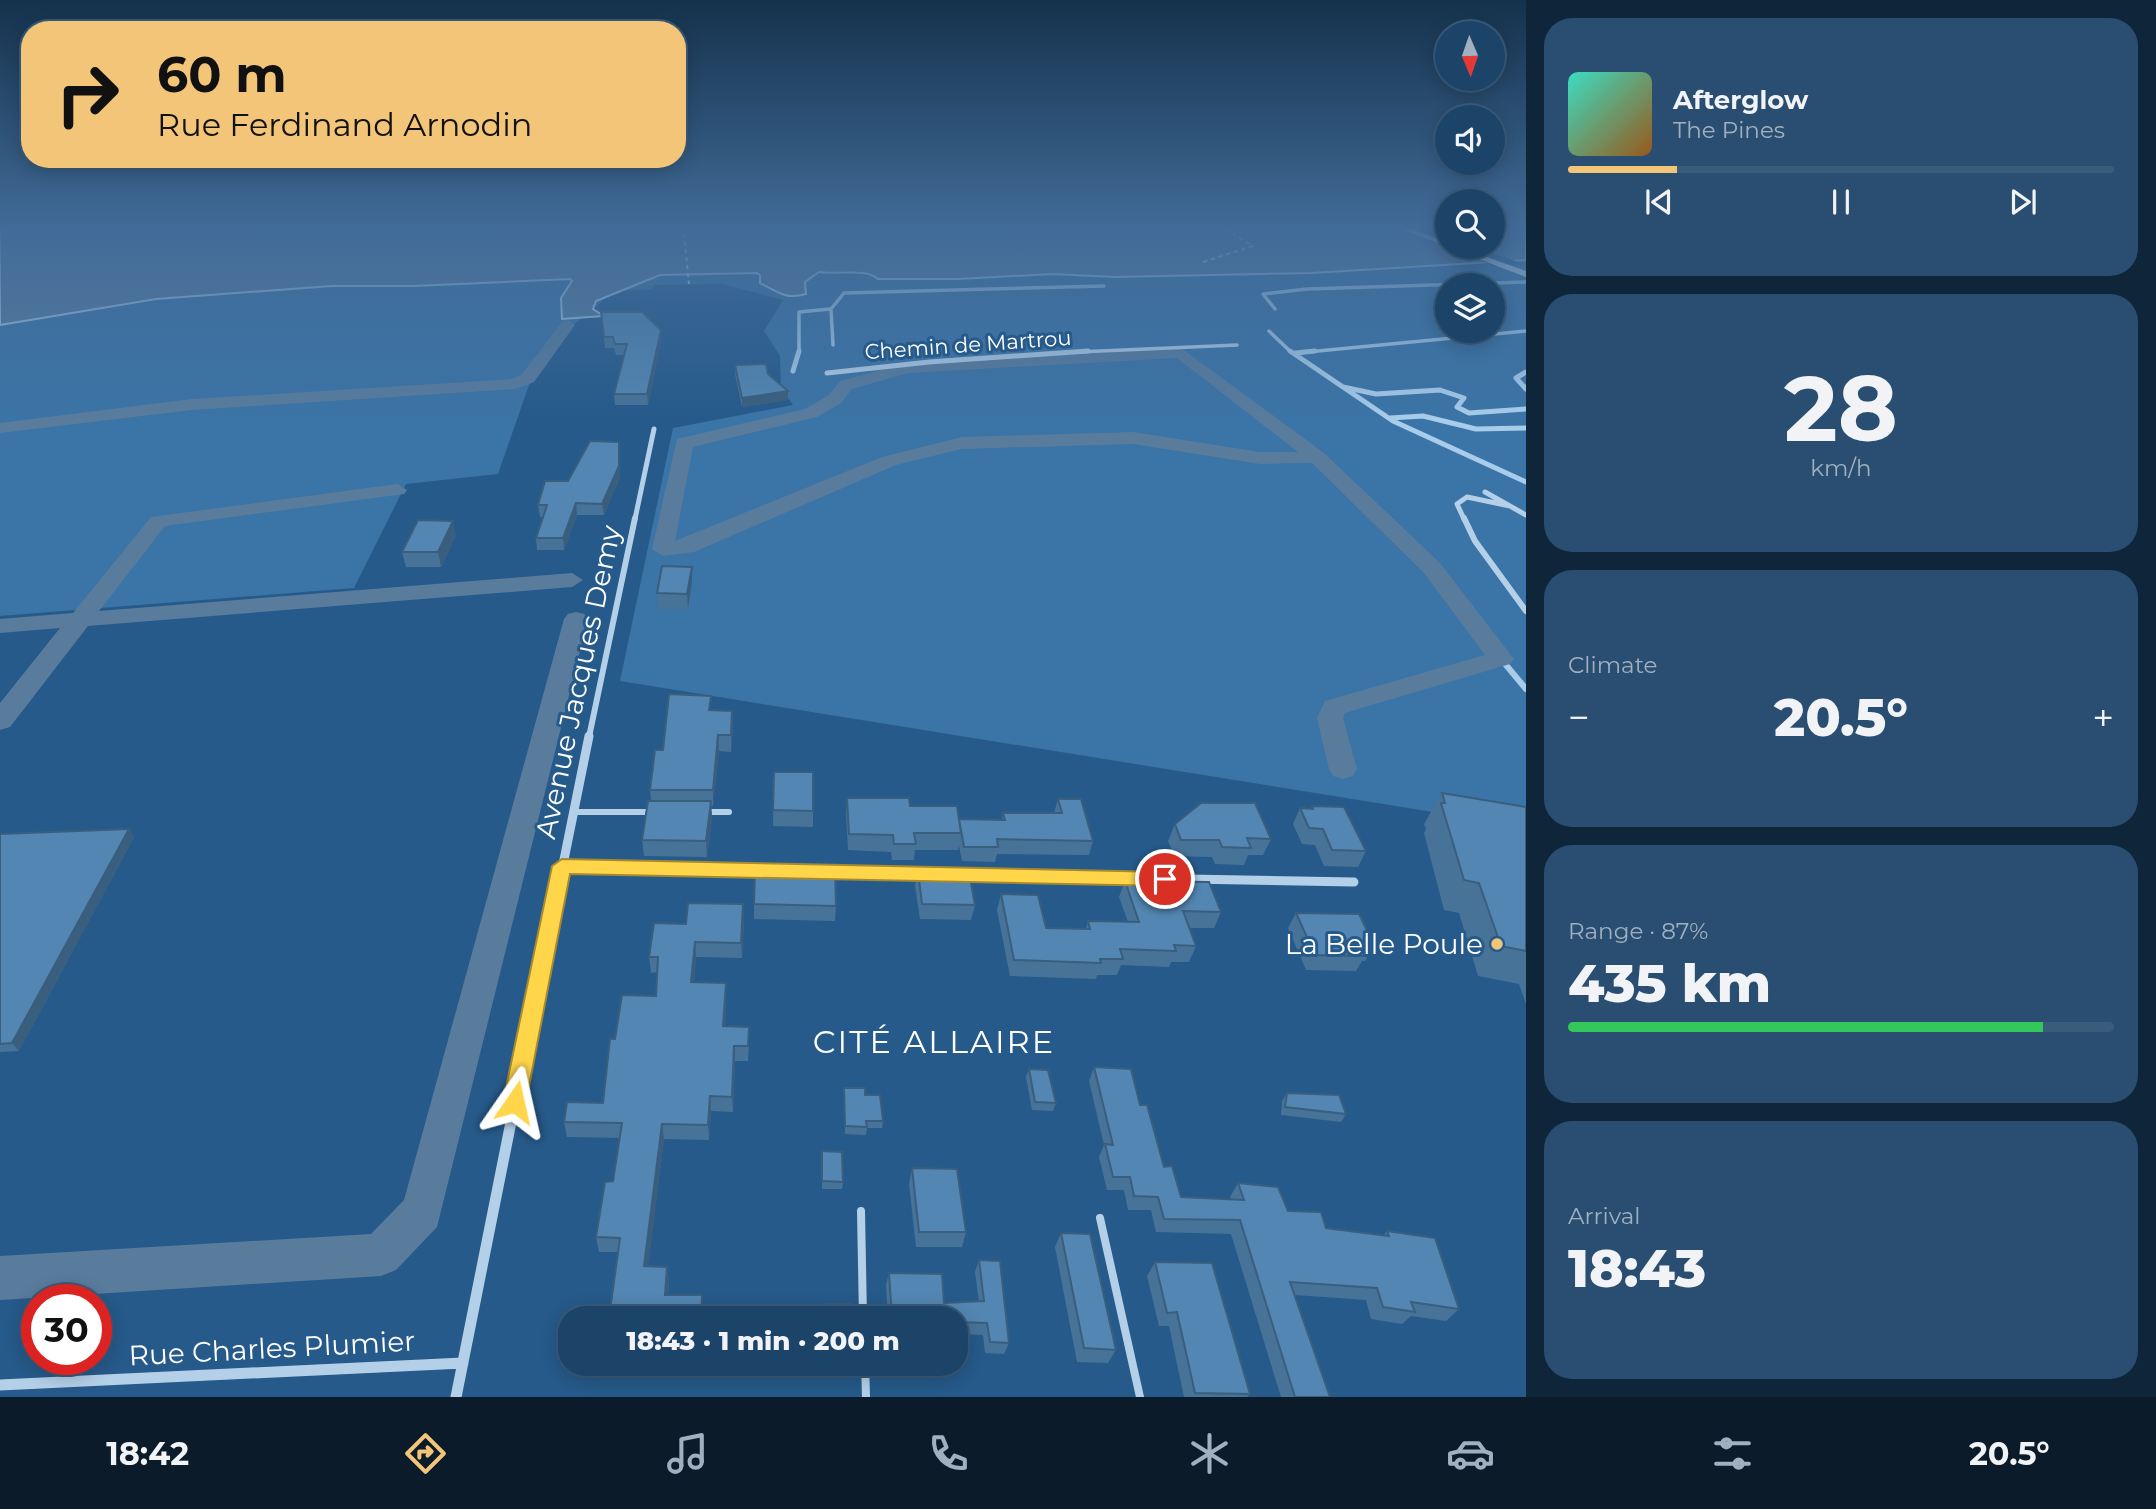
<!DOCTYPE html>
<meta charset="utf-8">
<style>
body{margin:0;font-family:Montserrat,sans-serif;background:#294e71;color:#f1f3f6;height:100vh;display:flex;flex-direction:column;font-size:26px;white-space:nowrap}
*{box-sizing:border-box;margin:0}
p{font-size:23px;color:#a0b0c0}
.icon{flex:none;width:38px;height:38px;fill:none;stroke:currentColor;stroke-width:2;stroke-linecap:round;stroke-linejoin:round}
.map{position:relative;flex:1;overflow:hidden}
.details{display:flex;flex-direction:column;gap:18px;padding:18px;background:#0f2539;width:630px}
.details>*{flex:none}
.guide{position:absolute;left:21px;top:21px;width:665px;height:147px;border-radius:28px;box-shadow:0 4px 18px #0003,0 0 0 2px #3a5c7c;background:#f2c579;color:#111;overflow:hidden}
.needle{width:46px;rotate:178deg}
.buttons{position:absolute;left:1435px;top:21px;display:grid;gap:14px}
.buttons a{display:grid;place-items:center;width:70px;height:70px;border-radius:50%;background:#1c4468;box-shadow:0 4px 18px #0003,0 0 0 2px #3a5c7c;font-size:35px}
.speed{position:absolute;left:21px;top:1284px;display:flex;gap:14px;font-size:35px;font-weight:700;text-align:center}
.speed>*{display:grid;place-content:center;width:91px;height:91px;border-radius:50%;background:#1c4468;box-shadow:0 4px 18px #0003,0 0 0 2px #3a5c7c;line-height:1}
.speed .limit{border:10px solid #d22;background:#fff;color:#111}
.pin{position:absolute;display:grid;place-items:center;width:60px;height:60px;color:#fff;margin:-30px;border:4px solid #fff;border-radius:50%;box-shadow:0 2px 7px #0007}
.me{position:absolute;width:77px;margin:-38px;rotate:11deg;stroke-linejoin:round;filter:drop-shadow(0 0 5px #0008)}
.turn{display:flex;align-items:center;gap:24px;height:147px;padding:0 21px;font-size:32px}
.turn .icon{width:91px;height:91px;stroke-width:2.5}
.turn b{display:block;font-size:49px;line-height:60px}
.big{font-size:52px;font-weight:800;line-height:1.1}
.details .card{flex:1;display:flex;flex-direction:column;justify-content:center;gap:10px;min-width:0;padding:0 24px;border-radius:28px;background:#294e71}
.details .dial{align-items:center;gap:0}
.dial b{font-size:91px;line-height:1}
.song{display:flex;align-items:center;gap:21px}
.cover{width:84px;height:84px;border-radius:10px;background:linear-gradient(135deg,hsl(170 70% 55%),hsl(30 70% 35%))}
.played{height:7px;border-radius:4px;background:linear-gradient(90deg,#f2c579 20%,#3a5c7c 20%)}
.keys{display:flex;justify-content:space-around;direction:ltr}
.heat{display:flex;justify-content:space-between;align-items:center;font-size:38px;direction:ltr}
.charge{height:10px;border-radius:5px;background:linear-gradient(90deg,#34c759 87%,#3a5c7c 0)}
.trip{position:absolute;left:558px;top:1306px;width:410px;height:70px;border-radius:28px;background:#1c4468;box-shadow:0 4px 18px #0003,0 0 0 2px #3a5c7c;font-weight:800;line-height:70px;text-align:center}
.dock{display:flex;height:112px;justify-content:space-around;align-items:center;background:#0b1b2a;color:#a0b0c0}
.dock .icon{width:49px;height:49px}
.dock .active{color:#f2c579}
.dock b{font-size:32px;color:#f1f3f6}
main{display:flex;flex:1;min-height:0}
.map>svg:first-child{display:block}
.green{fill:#3b74a6;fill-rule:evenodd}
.water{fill:#597c9d;stroke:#a8ccea;stroke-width:2}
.pier{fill:#265a8a}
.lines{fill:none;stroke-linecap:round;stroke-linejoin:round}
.stream-far2{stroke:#a8ccea;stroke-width:3.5}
.stream-far1{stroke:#a8ccea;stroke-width:5}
.stream{stroke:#a8ccea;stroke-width:6}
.canal{fill:#597c9d;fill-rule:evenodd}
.ferry{stroke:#bfdaf1;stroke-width:2;stroke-dasharray:4.5 3.5;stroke-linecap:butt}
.lane-far1{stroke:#b4d0e9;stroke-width:6}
.lane{stroke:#b4d0e9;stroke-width:8}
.street-far4{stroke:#b4d0e9;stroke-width:3.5}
.street-far3{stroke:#b4d0e9;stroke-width:5}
.street-far2{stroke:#b4d0e9;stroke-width:6}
.street-far1{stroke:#b4d0e9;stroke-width:9}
.street{stroke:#b4d0e9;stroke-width:11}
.primary{fill:#f7fafe;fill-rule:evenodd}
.wall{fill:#477399}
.shaded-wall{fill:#3a5e7d}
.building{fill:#5386b2;stroke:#3a5e7d;stroke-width:2}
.route{fill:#ffd54a;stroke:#a68a30;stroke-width:2}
.poi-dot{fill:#f2c579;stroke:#265a8a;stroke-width:2.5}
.labels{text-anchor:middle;stroke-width:6;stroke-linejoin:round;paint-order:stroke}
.far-street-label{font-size:21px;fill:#fff;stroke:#265a8a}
.near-street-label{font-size:28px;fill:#fff;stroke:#265a8a}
.near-poi-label{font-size:28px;fill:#fff;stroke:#265a8a;text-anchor:end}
.near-neighbourhood-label{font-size:32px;letter-spacing:2px;fill:#fff;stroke:#265a8a}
</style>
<main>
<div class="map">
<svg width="1526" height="1397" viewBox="0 0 1526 1397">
<rect width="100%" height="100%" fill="#265a8a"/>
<path class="green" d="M1526 261V827L620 681 673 428 793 405 781 388 780 356 764 331 783 300 723 284 655 285 652 289 622 291 606 298 572 326 529 385 498 474 406 484 354 588 0 616V323L128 301 325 282 579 278 597 294 660 275 757 273 760 275V283L781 294 819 272 841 275 862 272 873 273 878 279H958L1053 274 1312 273ZM1447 285H1493V331H1447Z"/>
<path class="water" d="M33 225H1447V247H1493V225H1526V260L1312 273 1114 277 1053 274 958 279H878C867 268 836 275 819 272L805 282 806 294C786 300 778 292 760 283V275L757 273 660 275 596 301 593 309 604 316 562 319 561 298 572 281 570 279 414 286H332L156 299 0 325V231Z"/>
<path class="pier" d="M1385 225H1416L1447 236V247H1476L1524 264 1495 266Z"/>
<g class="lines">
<path class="stream-far2" d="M1275 309 1263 294 1307 289 1526 282
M1269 331 1292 353
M833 345 831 309 844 293 1104 286
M799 353V312L830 309
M1297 353 1526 331"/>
<path class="stream-far1" d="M1290 351 1393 421 1526 482
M1295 353 1315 351
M793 371 799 351
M1526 372 1516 378 1526 389
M1343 387 1376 394 1440 390 1464 398 1457 407 1469 413 1526 409
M1390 418 1423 416 1476 429 1526 428"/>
<path class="stream" d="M1501 659 1526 689"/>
<path class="canal" d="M567 320 575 325 534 382 515 389 192 410 0 433V423L192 399 512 379 522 374 562 322Z
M1181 348 1324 453 1440 563 1514 659 1510 664 1345 713 1343 718 1357 769 1353 776 1343 779 1333 776 1329 769 1317 718 1325 701 1485 655 1424 573 1312 463 1260 464 1133 444 962 449 896 465 694 552 663 556 652 549 677 439 805 409 829 395 840 381 907 363ZM1177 358 1298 452H1260L1133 432 962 437 882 457 675 541 693 447 817 417 841 403 852 389 908 373Z
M397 484 407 490 404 494 165 526 99 611 572 573 583 580 572 587 88 626 10 727 0 730V703L60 628 0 633V619L73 613 151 517Z
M576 612 584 614 588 619 437 1227 396 1270 381 1276 0 1300V1256L371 1234 404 1200 564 619 568 614Z"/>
<path class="ferry" d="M683 225 689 284
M1203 262 1253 246 1218 225"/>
<path class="lane-far1" d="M573 812H651
M706 812H729"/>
<path class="lane" d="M861 1211 863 1318
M1100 1218 1140 1397
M865 1363 866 1397"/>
<path class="street-far4" d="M1055 353 1237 345"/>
<path class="street-far3" d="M827 373 929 362 1088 351
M1485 492 1526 515
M635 519 654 429
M1464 519 1457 504 1467 497 1510 506"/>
<path class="street-far2" d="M1464 518 1475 541 1526 611
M589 737 635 518"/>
<path class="street-far1" d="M562 866 762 871
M827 873 927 875
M960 875 1354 882
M531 1023 589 736"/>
<path class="street" d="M0 1385 463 1363
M456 1397 531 1022"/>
<path class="primary" d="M1390 225H1401L1447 242V247H1459L1526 271V277Z"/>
</g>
<path class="wall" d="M601 312 661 341 648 405H615L614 394 624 355H616L614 348H605Z
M735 365 768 374 788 391V400L742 407 735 374Z
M620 453V477L604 515H577L564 550H537L536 538 543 517H540L538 505 568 481Z
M456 535 441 567H406L402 552Z
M692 582 688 609H658L657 593Z
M711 710 732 711 733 727 731 752 719 751 713 806H711L712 818 707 857 644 856 642 840 651 801 650 790 663 750Z
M774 772 813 811V827L773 826Z
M1442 793 1526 807V1004L1519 984 1478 976 1459 913 1444 910 1424 833 1426 829 1424 824Z
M847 798 910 806 959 820 1002 819 1003 813H1054L1058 799 1093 841 1089 855 997 854 995 862 962 861 959 846 958 850H915L914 860H892L891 852 848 850 846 814Z
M1312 806 1366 851 1358 867 1324 866 1315 845 1302 844 1293 824 1300 808 1311 809Z
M1175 824 1271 839 1263 855H1248L1244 865 1215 864 1212 857 1174 856 1168 841Z
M129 829 134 837 19 1051 0 1052V834Z
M918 871 975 905 971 920 920 919 915 886Z
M1125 881 1221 912 1214 928H1189L1196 946 1189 962H1171L1169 967 1121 965 1117 975H1097L1096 979 1010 976 997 910 1001 894 1046 928 1086 929 1088 921 1128 922 1119 897Z
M754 904 836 906 835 921 754 919Z
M1296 913 1374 945 1365 961H1362L1356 971 1306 970 1288 928Z
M744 919 742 958 696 957 694 982 726 983V999L725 1026 749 1042 748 1061H735L733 1112 711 1111 709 1140 664 1139 648 1266 667 1267 669 1281 668 1295 703 1309 609 1318 618 1252H599L596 1237 613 1181 620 1138 567 1137 564 1122 603 1103 615 1039 656 996 657 972 651 973 649 957 686 924Z
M1094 1067 1140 1105 1164 1167 1181 1197 1231 1200 1230 1197 1238 1183 1288 1211 1326 1228 1383 1236 1387 1231 1459 1309 1446 1321 1411 1316 1402 1324 1371 1319 1366 1300 1295 1295 1330 1397H1281L1231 1234 1156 1232 1151 1210H1128L1124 1190H1107L1099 1157 1104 1145 1089 1081Z
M1029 1069 1056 1103 1053 1111 1032 1110 1026 1077Z
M844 1088 865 1095 883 1121 882 1128H867L866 1135 845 1134Z
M1287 1093 1346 1114 1341 1122 1281 1115 1282 1101Z
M822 1151 843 1182 842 1189H822Z
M912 1168 966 1232 962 1247H916L909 1184Z
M1061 1233 1116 1350 1108 1363 1077 1362 1055 1247Z
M979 1260 1009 1343 1004 1354 985 1353 983 1335 956 1334V1318H888L886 1285 889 1273 944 1303 979 1302 975 1272Z
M1155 1262 1250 1394 1247 1397H1184L1169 1326H1159L1147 1276Z
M613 1363H700V1369L613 1366Z"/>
<path class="shaded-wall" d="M661 330V341L648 405 647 394Z
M788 391V400L742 407V398Z
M619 442 620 477 604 515 602 504Z
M576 503 577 515 564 550 563 538Z
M453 521 456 535 441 567 438 552Z
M692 567V582L688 609 687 594Z
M732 711 733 727 731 752V735Z
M718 735 719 751 713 806V790Z
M711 801 712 818 707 857 706 841Z
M129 829 134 837 19 1051 12 1043Z
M743 904 744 919 742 958 741 943Z
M695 942 696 957 693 998 691 982Z
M726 983V999L724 1042 723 1026Z
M734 1046 735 1061 733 1112 732 1097Z
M710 1096 711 1111 709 1140 708 1125Z
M662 1124 664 1139 647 1280 644 1266Z
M667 1267 669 1281 667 1309 665 1295Z
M702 1295 703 1318H701Z"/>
<path class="building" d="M601 312H642L661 330 647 394H614L627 344H615L613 337H604Z
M766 364 768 374 788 391 742 398 735 365Z
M590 441 619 442V466L602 504 576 503 563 538H536L547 505H538L545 481H568Z
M418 520 453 521 438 552H402Z
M662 566 692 567 687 594 657 593Z
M669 694 711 696 709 710 732 711 731 735H718L713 790H650L655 750H663Z
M774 772H813V811L773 810Z
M1442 793 1526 807V951L1501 946 1479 883 1464 880 1441 803H1445Z
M847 798H909L910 806H957L961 833H914L916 844H894L893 835 849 834Z
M1058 799H1081L1093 841 997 839 998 847H964L959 819 1005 820 1003 813H1062Z
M648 801H711L706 841 642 840Z
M1201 803H1255L1271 839 1247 838 1251 848 1222 847 1219 840H1181L1175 824Z
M1312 806 1344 807 1366 851 1332 850 1323 829 1309 828 1300 808 1313 809Z
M129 829 12 1043 0 1044V834Z
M755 869 835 870 836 906 754 904Z
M918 871 969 872 975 905 922 904Z
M1125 881 1209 882 1221 912 1183 911 1196 946 1174 945 1176 951 1120 949 1123 959H1100L1101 963 1014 960 1001 894 1038 895 1046 928 1090 929 1088 921 1139 922Z
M688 903 743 904 741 943 695 942 691 982 726 983 723 1026 749 1027 748 1046H734L732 1097 710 1096 708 1125 662 1124 644 1266 667 1267 665 1295H702L701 1318H609L620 1238 596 1237 605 1182 613 1181 622 1123 564 1122 567 1102 603 1103 610 1039H615L622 995 656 996 658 957H649L654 923 686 924Z
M1296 913 1359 914 1374 945 1359 944 1365 956 1315 955Z
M1094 1067 1131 1069 1140 1105H1147L1164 1167 1172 1166 1181 1197 1244 1200 1238 1183 1278 1187 1288 1211 1321 1212 1326 1228 1389 1236 1387 1231 1435 1238 1459 1309 1411 1302 1415 1312 1383 1307 1377 1288 1290 1282 1330 1397H1295L1240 1220 1164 1219 1158 1197 1134 1196 1130 1177H1113L1105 1144 1113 1145Z
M1029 1069 1048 1070 1056 1103 1035 1102Z
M844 1088H865V1095H880L883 1121H866L867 1127 845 1126Z
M1287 1093 1339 1095 1346 1114 1285 1107Z
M822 1151 842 1152 843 1182 822 1181Z
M912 1168 957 1169 966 1232H919Z
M1061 1233 1090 1234 1116 1350 1084 1348Z
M979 1260 1000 1261 1009 1343 990 1342 987 1323 956 1322V1318H892L889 1273 942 1274 944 1303 984 1301Z
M1155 1262 1212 1263 1250 1394 1195 1393 1177 1312 1167 1313Z
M826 1304H851L852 1318H821V1316H826Z"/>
<linearGradient id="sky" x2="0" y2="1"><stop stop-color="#15324c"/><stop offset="0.54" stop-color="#416b98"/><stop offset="1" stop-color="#416b98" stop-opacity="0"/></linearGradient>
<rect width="1526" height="420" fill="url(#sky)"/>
<path class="route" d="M562 859 1165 872 1175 879 1165 886 570 874 526 1102 523 1109 515 1113 506 1109 503 1102 552 866Z"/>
<circle class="poi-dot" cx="1497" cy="944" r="7"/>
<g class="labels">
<g class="far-street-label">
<text transform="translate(968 345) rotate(-4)" y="7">Chemin de Martrou</text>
</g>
<g class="near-street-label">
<text transform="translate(578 682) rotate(-78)" y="10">Avenue Jacques Demy</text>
<text transform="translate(272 1348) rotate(-3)" y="10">Rue Charles Plumier</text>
</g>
<g class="near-poi-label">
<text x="1483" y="954">La Belle Poule</text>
</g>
<g class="near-neighbourhood-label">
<text x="934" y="1053">CITÉ ALLAIRE</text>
</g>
</g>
</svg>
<div class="buttons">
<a><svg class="needle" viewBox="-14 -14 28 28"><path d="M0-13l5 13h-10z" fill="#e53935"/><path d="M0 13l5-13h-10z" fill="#a0b0c0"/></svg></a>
<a><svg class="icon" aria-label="sound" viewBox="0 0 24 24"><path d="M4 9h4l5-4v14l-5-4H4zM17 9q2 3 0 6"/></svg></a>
<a><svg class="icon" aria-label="search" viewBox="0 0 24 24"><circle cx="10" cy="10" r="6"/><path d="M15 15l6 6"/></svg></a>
<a><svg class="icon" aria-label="layers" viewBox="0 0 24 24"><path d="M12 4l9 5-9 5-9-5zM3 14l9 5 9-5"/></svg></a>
</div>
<div class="speed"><div class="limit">30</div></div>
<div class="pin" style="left:1165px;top:879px;background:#d93025"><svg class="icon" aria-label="arrive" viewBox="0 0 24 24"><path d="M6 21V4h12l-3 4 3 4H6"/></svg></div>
<svg class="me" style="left:515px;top:1102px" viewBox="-20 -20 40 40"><path d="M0-17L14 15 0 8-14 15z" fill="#ffd54a" stroke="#fff" stroke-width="4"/></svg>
<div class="trip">18:43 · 1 min · 200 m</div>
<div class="guide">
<div class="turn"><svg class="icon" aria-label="right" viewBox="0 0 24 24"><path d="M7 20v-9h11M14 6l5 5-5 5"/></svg><div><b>60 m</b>Rue Ferdinand Arnodin</div></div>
</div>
</div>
<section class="details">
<div class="card">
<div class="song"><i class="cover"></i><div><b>Afterglow</b><p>The Pines</p></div></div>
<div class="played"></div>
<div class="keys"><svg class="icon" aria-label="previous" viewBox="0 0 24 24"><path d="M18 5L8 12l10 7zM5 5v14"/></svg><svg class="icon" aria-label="pause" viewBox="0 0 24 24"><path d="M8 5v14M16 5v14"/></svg><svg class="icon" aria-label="next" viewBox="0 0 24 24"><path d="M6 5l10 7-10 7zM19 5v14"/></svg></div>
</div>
<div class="card dial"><b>28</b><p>km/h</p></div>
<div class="card"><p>Climate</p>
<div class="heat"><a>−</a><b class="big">20.5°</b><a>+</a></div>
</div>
<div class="card"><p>Range · 87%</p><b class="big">435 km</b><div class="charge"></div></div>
<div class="card"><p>Arrival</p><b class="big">18:43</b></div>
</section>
</main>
<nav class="dock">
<b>18:42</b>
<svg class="icon active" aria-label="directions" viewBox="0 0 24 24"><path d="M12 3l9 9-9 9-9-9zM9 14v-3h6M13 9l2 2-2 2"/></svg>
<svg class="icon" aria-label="music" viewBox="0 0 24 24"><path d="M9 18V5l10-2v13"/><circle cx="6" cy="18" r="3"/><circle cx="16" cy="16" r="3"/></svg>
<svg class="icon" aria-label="phone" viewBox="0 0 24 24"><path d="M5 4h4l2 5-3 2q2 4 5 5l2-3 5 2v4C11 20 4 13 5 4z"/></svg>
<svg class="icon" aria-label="climate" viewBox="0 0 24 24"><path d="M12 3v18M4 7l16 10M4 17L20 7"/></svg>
<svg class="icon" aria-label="car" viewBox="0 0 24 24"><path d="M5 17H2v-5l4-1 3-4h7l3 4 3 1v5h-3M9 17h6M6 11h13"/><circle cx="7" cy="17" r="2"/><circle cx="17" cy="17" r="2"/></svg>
<svg class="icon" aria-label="filters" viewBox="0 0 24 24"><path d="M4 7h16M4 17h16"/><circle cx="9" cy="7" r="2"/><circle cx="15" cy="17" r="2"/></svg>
<b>20.5°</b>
</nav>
